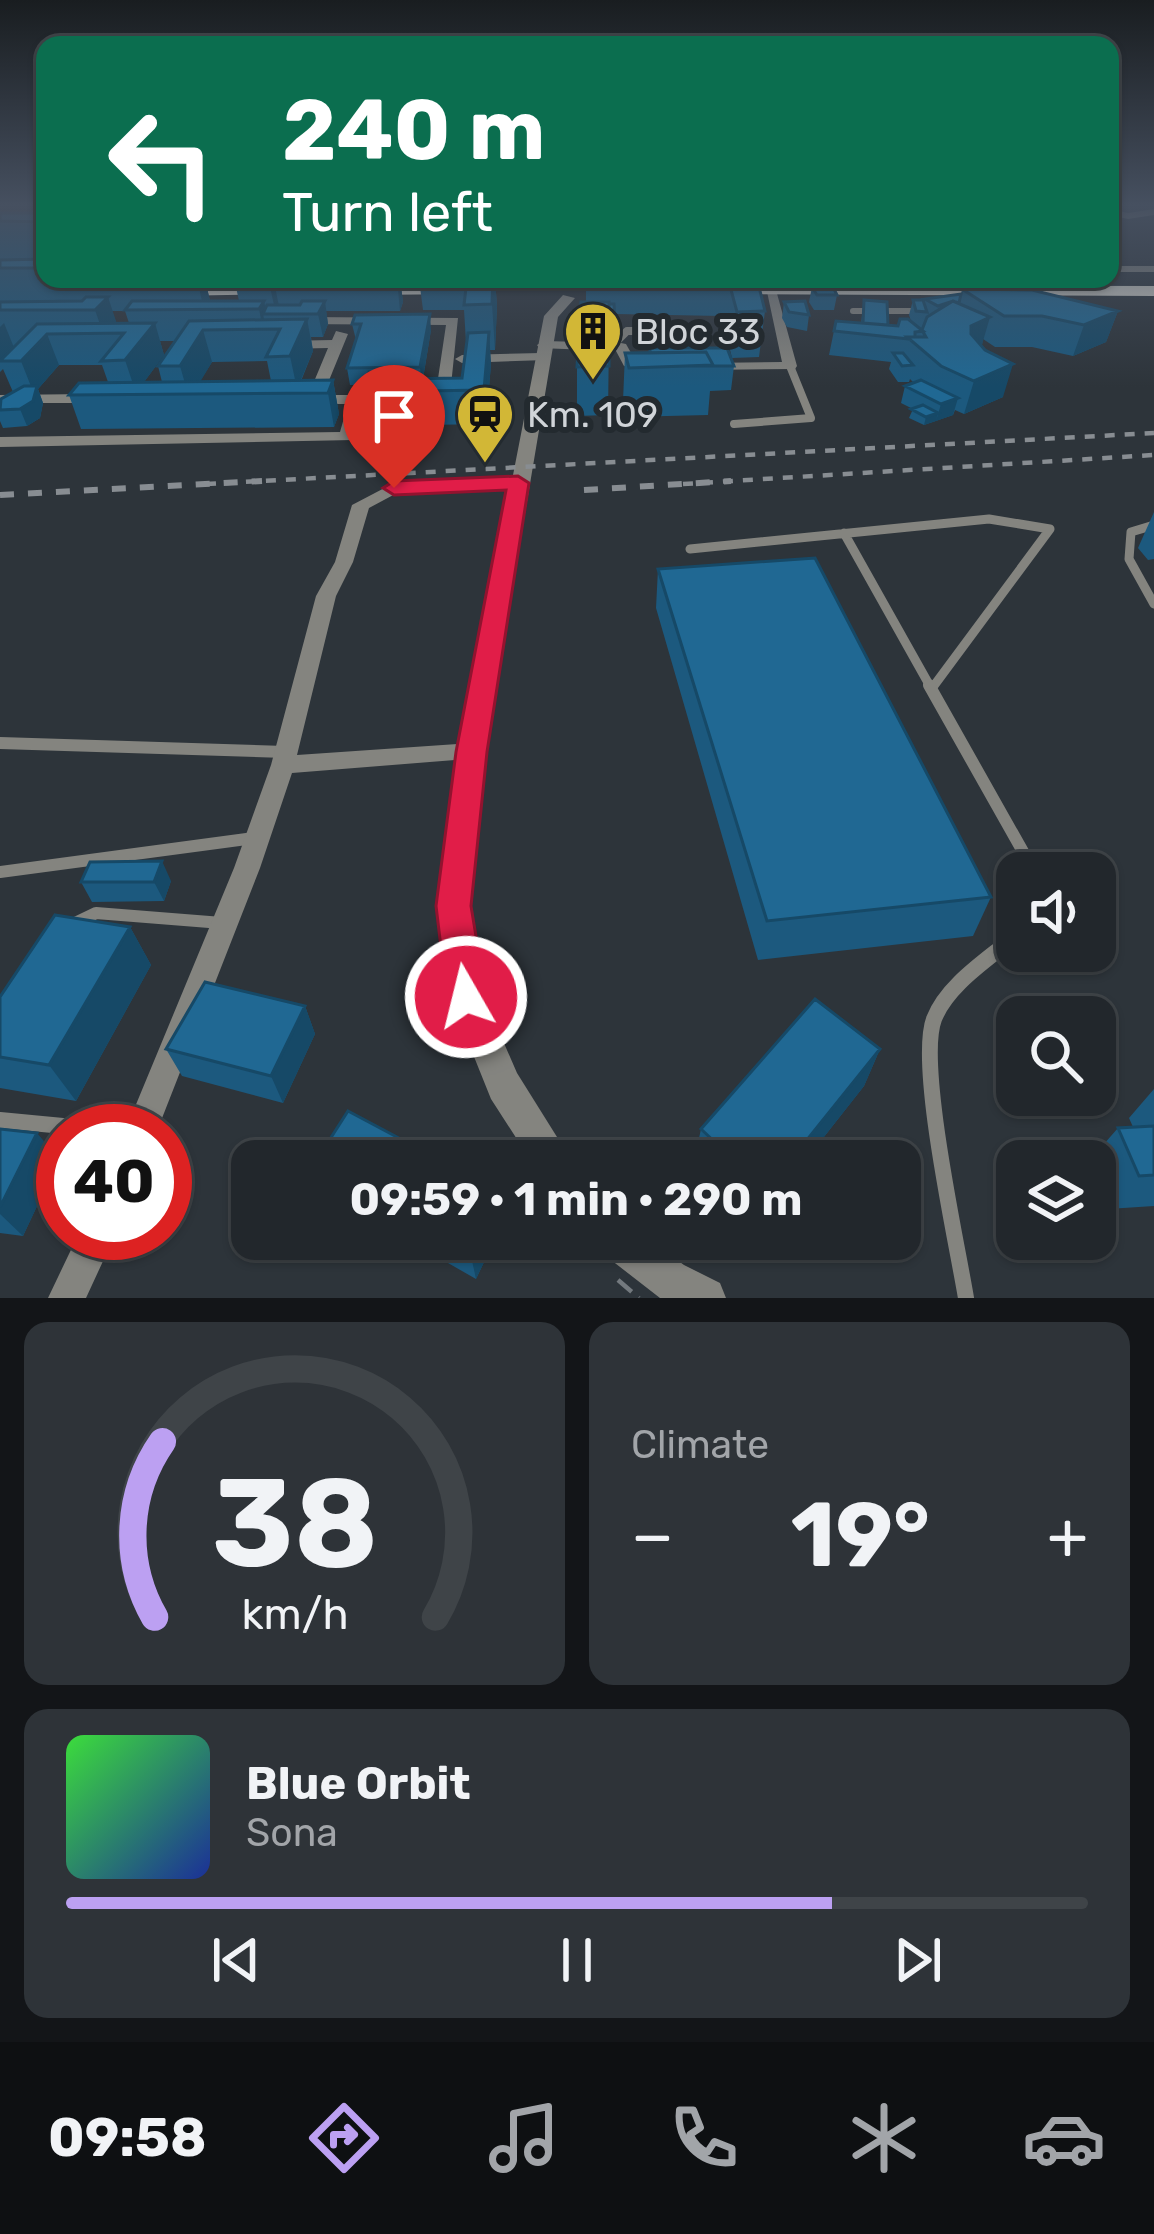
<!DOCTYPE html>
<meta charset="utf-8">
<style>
body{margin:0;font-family:Rubik,sans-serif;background:#2e3338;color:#f1f3f6;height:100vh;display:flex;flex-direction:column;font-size:45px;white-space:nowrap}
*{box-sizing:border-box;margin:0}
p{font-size:39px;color:#a2a5a9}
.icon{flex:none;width:66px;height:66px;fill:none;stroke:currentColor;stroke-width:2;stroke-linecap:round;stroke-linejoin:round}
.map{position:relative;height:1298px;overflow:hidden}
.sheet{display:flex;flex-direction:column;gap:24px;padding:24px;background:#131518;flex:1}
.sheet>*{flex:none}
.guide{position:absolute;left:36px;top:36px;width:1083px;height:252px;border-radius:24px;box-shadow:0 3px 9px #0004,0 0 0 3px #3f4448;background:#0b6e4f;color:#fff;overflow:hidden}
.controls{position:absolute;left:996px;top:852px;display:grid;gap:24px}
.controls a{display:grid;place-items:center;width:120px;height:120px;border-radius:24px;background:#22272c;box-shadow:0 3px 9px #0004,0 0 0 3px #3f4448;font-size:60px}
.speed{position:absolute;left:36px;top:1104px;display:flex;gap:24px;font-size:60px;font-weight:700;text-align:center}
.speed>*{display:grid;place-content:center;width:156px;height:156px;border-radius:50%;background:#22272c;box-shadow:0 3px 9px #0004,0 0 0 3px #3f4448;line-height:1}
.speed .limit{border:18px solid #d22;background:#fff;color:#111}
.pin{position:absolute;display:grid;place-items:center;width:102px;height:102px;color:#fff;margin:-123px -51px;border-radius:50% 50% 50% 0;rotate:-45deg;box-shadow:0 0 12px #0007}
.pin .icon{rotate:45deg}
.me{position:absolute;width:132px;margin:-66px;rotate:352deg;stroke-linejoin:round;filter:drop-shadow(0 0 9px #0008)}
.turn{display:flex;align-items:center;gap:42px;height:252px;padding:0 48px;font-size:54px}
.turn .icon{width:156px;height:156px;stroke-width:2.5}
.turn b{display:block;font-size:84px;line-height:102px}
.big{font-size:90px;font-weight:700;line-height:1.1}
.sheet .card{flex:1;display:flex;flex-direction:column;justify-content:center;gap:18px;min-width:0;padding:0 42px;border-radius:24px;background:#2e3338}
.sheet .dial{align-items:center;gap:0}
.dial svg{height:312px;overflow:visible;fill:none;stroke:#3f4448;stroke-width:7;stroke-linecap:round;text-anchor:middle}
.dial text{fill:#f1f3f6;stroke:none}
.song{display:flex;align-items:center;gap:36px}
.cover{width:144px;height:144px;border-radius:18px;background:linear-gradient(135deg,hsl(120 70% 55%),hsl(230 70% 35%))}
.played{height:12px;border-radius:6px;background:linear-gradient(90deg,#bca0f2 75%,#3f4448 75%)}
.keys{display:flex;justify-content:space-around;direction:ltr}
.heat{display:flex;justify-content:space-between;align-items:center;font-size:66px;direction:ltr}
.sheet .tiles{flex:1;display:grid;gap:24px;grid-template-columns:1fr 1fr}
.card:last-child{grid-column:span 2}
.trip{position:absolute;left:231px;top:1140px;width:690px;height:120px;border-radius:24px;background:#22272c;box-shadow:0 3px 9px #0004,0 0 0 3px #3f4448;font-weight:700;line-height:120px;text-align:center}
.menu{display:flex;height:192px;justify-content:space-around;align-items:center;background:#0e1012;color:#a2a5a9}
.menu .icon{width:84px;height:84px}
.menu .current{color:#bca0f2}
.menu b{font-size:54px;color:#f1f3f6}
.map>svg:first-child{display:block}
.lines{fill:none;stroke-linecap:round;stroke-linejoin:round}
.path{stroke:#73797e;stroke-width:4.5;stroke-dasharray:18 9;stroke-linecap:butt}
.service-far4{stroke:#84847f;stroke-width:6}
.service-far3{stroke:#84847f;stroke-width:8}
.service-far2{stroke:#84847f;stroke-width:9}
.service-far1{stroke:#84847f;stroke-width:12}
.service{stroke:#84847f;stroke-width:16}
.minor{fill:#84847f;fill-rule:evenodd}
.tertiary{fill:#84847f;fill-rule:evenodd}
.primary{fill:#d6d4cb;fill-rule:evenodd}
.rail-far1{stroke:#888d92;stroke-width:4.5;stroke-dasharray:10 10;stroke-linecap:butt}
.rail{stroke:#888d92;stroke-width:6;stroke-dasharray:14 14;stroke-linecap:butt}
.wall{fill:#1c597e;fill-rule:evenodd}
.shaded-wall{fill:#164967}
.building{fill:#206893;stroke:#164967;stroke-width:3}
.route{fill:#e11d48;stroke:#92132f;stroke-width:3}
.labels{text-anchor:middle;stroke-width:12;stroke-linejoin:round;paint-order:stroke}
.far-poi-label{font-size:36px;fill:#d0d4d8;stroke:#232a2f;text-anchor:start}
</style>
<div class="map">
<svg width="1154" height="1298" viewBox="0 0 1154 1298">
<rect width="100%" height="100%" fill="#2d343a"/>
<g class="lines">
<path class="path" d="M618 1280 639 1298"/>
<path class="service-far4" d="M853 311H922"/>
<path class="service-far3" d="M612 346 627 331H681L694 336 699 358
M734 424 811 418 790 366"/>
<path class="service-far2" d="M1154 525 1131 532 1129 559 1154 604
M844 533 931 688
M690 549 989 519 1050 529 933 687"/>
<path class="service-far1" d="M929 685 1035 873
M0 743 285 752
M0 872 254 838
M69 926 96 913 222 923
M993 954 1017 936"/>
<path class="service" d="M0 1120 115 1131
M966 1298C957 1243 917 1064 934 1019 945 991 974 969 997 951"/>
<path class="minor" d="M45 206V212L29 218 24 215Z
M1110 209 1128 213 1154 209V215L1128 219 1110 215Z
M1110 266H1154V272H1110Z
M766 287 776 290 797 366 795 369 701 370 699 367 706 363 782 362Z
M301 317 458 318 450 395 433 402 426 398 436 392 446 325 296 324V318Z
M336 331 348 334 323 395H390L397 399 390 403 363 404 353 440 0 447V437L340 432 348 404H307L300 400 308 396 328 348 284 349 277 345 284 341 332 340Z
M544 341 621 343 626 344 635 360 652 367 645 371 624 366 616 351 539 348 537 345Z
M541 353 548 357 546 360 462 363 455 359 462 355Z
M89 394 96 398 85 408 79 403H0V395Z
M518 478 526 483 524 487 397 493 369 508 353 562 336 596 297 755 472 743 480 746 484 752 480 758 292 773 260 868 157 1131H125L234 868 271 765 316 596 335 562 352 505 394 483Z
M79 1233H116L86 1298H48Z"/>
<path class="tertiary" d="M563 295 575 298 558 317 485 752 470 906 484 997 517 1073 572 1161H531L491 1099 450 997 438 906 459 752 544 316Z
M596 1239H649L684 1265 720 1283 726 1298H660L602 1253Z"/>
<path class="primary" d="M505 279H549L471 294 360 295 351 290 360 285Z
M556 279H599L635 288 626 293Z
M276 285 285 290 282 294 168 296 159 291 168 286Z
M722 285 1154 286V296L716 294V286Z"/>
<path class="rail-far1" d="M206 484 1154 433
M683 484 1154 455"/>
<path class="rail" d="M584 490 731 481
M0 495 262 481"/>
</g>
<path class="wall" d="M0 213H45V279H205L210 301H239L236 287 241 279H400L403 302 400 311H326L328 324 323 337H311L313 351 301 381 333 380 339 414 334 427 81 429 69 395 108 382 102 365H59L38 389 43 403 40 418 27 426 3 428 0 421V401L13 392 3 369 0 372ZM112 311H125L129 323H116ZM160 341H175L158 366 162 382H144L164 355ZM267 361 271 381H200L212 362Z
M419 279H495L497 306 495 350H490L491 364 486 424 368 426 363 392 365 385H350L347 368 356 340 352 324 431 330 423 379 462 378 466 342 464 310H423Z
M586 279H757L765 311 759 357 732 358 722 316 615 314V337H609L608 415 577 416V367L586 302Z
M812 287 837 295 834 310H814L809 302Z
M962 289 1118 311 1106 342 1073 356 1032 347H995L983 339 982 345 1003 397 964 414 955 410 953 415 924 425 909 418 913 409 901 403 905 386 914 383 910 379 909 382H898L889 369 891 362 829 355 836 321 861 323 864 300 888 325 898 326 911 321 909 315 913 300 924 303 925 299 961 294Z
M784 302 809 315 807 331 787 327 782 318Z
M650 348 734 366 731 390 710 391 708 415 627 417 623 401 625 353H649Z
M1154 512V559L1148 560 1138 548Z
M658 569 991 897 973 936 758 960 656 608Z
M171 881 164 901 92 902 81 882Z
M130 927 151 965 76 1101 0 1088V997Z
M305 1006 315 1034 283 1103 182 1076 166 1049Z
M880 1049 864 1086 805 1161H694L701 1129Z
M1154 1089V1206L1108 1209 1095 1178V1161H1089L1118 1128 1133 1127 1129 1118Z
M0 1129 59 1159 23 1236 0 1233Z
M406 1239H495L476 1279Z"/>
<path class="shaded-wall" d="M197 279H205L210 301 204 310Z
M397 279H400L403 302 400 311Z
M493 279H495L497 306 495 350 492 304Z
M274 282 280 311 276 314 270 287Z
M108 297 118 327 103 333 95 310Z
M264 301 267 314H263L266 329H263L259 309Z
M325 301 328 324 323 337 318 314Z
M1118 311 1106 342 1073 356 1084 325Z
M430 314 431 330 422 384 420 367Z
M990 317 981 348 963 357 971 326Z
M307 319 313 351 297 389 290 356Z
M4 323 17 355 0 361V327Z
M155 323 164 355 136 393 125 360Z
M203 330 212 362 193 394H188L180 366Z
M489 332 491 364 486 424 484 390Z
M47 334 59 365 38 389 43 403 40 418 27 426 20 409 34 394 21 361Z
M1013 364 1003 397 964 414 974 381Z
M333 380 339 414 334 427 328 393Z
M958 398 953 415 936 421 941 404Z
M938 413 936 421 924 425 926 417Z
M162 861 171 881 164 901 154 882Z
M130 927 151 965 76 1101 49 1065Z
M305 1006 315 1034 283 1103 271 1076Z
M880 1049 864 1086 805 1161H790Z
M37 1133 59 1159 23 1236 0 1214V1207Z
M480 1239H495L476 1279 471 1256Z"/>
<path class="building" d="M0 213H45V222L0 221Z
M45 259V268H0V260Z
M85 279H197L83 282Z
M241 279H397L396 281 274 282 270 287H236Z
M467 279H493L492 304 464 305Z
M728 279H757L765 311 737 312Z
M812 287H833L837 295H817Z
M962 289 1032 290 1118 311 1084 325 1042 316H1004Z
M961 294 959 303 953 301 938 306 925 299Z
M86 297H108L95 310H0V302L82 301Z
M864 300 887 302 888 325 863 323Z
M913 300H923L927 312 916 311Z
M132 301H264L259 309 125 310Z
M302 301H325L318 314H263L267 305H300Z
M805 301 809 315 789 312 784 302Z
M953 301 990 317 971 326V334L985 350 1013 364 974 381 941 366 907 337H926L922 330 927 317Z
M581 302H609V366L577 367Z
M609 304H614L615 321H609Z
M430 314 420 367 347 368 361 324H352L355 315Z
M307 319 290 356 266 357 280 329 203 330 180 366H158L189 321Z
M900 319H908L923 331 915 332V337H907L909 339 834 331 836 321 898 326Z
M155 323 125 360 101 361 124 333 47 334 21 361H0L37 324Z
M489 332 484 390 363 392 369 372 394 371 392 379 462 378 468 333Z
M650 348H727L734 366H700L713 365 706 352 650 353Z
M706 352 713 365 629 368 625 353Z
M893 353H903L913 365 902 366Z
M333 380 328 393 69 395 79 383Z
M921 380 958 398 941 404 905 386Z
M24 386H37L33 401 20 409 0 410 1 399Z
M923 405 938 413 926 417 911 409Z
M815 558 991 897 767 921 658 569Z
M162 861 154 882H81L90 862Z
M55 915 130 927 49 1065 0 1057V997Z
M205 982 305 1006 271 1076 166 1049Z
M815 999 880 1049 790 1161H735L701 1129Z
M348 1111 442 1161H316Z
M1154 1126V1175L1139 1176 1118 1128Z
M0 1129 37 1133 0 1207Z
M441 1239H480L471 1256Z"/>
<linearGradient id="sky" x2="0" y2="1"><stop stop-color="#191d20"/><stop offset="0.53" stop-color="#465060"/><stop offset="1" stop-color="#465060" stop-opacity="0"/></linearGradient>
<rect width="1154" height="387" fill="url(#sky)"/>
<path class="route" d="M518 476 529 483 487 752 471 906 486 997 480 1010 466 1015 453 1010 447 997 436 906 456 752 506 490 394 495 383 488 394 481Z"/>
<defs>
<g id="building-pin" transform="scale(3)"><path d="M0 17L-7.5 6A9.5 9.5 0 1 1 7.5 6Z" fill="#d2b736" stroke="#232a2f"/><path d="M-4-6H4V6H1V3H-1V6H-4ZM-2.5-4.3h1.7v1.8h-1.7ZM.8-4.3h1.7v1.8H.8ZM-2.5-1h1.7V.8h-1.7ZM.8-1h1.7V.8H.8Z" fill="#111"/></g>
<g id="station-pin" transform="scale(3)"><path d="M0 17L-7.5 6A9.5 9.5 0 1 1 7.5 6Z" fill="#d2b736" stroke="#232a2f"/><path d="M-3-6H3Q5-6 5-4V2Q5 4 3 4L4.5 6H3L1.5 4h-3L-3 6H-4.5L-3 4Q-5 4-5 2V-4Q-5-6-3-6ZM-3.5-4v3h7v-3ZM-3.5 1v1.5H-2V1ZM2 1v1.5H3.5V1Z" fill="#111"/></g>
</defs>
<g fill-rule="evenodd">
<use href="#building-pin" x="593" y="331"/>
<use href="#station-pin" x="485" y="414"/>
</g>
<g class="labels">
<g class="far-poi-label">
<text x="635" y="344">Bloc 33</text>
<text x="527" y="427">Km. 109</text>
</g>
</g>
</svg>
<div class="controls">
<a><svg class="icon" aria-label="sound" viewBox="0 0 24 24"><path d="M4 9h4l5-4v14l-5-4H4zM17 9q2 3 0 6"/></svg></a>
<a><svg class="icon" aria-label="search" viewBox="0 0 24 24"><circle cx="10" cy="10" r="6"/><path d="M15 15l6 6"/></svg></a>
<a><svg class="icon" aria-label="layers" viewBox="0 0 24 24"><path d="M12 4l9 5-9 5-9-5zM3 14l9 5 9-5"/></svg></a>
</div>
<div class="speed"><div class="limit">40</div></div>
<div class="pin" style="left:394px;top:488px;background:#d93025"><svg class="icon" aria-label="arrive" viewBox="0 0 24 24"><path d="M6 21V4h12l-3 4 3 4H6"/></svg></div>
<svg class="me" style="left:466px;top:997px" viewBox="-20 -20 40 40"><circle r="17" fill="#e11d48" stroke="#fff" stroke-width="3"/><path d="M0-11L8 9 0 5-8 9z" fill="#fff"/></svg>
<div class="trip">09:59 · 1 min · 290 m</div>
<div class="guide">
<div class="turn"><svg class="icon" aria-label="left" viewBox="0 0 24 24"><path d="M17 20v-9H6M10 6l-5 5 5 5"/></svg><div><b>240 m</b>Turn left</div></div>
</div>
</div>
<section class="sheet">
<div class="tiles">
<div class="card dial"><svg viewBox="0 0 100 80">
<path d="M14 69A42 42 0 1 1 86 69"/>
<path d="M14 69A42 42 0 0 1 16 24" stroke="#bca0f2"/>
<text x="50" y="56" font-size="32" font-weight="700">38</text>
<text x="50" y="72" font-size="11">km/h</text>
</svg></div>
<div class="card"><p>Climate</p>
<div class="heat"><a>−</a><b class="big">19°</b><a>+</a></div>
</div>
<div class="card">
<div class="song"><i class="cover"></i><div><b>Blue Orbit</b><p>Sona</p></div></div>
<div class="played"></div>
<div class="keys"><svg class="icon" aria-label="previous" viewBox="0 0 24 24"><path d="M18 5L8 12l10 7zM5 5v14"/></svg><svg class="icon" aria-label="pause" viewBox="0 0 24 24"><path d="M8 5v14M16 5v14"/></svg><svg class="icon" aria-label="next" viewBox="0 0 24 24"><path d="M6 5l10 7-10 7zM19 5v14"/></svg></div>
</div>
</div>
</section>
<nav class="menu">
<b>09:58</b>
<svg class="icon current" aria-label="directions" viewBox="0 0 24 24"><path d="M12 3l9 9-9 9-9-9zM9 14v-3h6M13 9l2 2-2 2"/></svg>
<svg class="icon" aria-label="music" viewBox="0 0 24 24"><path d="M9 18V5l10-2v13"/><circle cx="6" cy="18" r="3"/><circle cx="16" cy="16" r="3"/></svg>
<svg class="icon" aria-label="phone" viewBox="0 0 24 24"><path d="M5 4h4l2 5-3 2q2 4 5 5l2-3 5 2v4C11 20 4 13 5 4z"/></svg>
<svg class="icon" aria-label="climate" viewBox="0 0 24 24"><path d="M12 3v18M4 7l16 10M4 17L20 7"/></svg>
<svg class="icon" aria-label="car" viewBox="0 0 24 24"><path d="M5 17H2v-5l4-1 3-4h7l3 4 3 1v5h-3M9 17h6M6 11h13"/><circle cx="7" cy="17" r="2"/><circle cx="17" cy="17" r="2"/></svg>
</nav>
